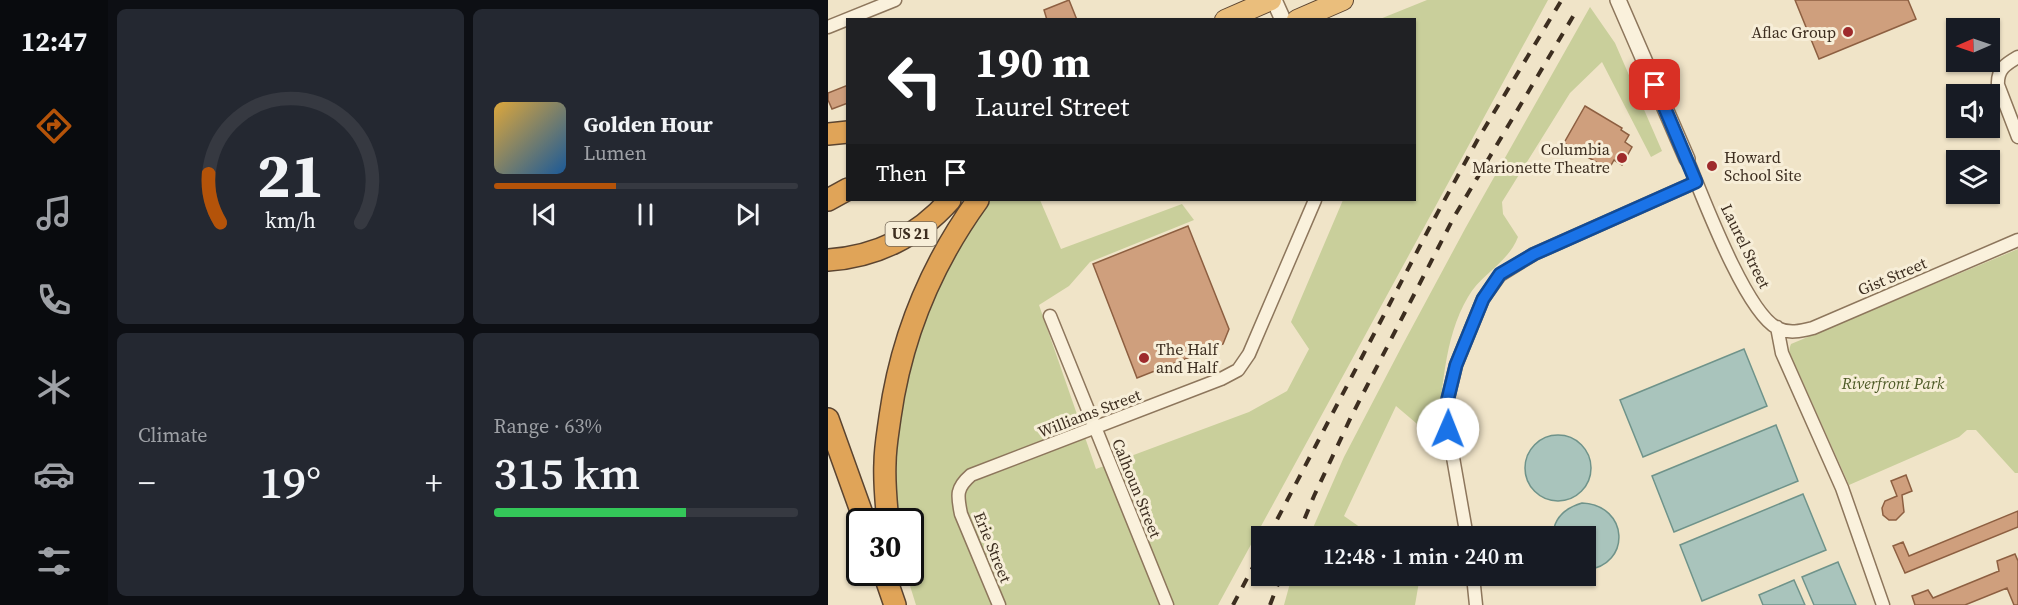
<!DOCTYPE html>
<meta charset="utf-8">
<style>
body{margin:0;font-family:"Source Serif 4",serif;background:#242831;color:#f1f3f6;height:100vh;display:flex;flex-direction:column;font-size:22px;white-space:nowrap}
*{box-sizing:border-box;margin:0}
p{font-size:20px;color:#9ea1a6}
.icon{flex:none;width:33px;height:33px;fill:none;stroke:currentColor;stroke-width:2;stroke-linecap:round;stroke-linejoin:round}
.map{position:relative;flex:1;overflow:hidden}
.drawer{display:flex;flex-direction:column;gap:9px;padding:9px;background:#0d0f14;width:720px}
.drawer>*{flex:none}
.guide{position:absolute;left:18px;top:18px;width:570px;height:183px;border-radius:0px;box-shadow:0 2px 4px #0004;background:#202124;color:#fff;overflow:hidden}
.needle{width:39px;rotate:268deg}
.controls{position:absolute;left:1118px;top:18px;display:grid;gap:12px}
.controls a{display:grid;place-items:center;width:54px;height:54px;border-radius:0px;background:#171b24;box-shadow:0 2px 4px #0004;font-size:30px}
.speed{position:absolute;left:18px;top:508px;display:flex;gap:12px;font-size:30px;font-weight:700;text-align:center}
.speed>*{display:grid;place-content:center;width:78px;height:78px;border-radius:50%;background:#171b24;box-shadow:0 2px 4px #0004;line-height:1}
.speed .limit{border:3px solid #111;border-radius:9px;background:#fff;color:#111}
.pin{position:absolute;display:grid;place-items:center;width:51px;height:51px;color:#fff;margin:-26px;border-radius:12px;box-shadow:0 3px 9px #0006}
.me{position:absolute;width:66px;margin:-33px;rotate:1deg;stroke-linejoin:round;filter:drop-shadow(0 0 4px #0008)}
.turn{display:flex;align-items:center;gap:21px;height:126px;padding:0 30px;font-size:27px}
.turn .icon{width:78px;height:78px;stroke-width:2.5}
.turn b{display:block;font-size:42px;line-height:51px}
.then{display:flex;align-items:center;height:57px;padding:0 30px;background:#0003;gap:12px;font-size:22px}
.big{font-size:45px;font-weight:600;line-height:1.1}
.drawer .card{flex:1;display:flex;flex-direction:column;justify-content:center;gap:9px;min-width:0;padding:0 21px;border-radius:9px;background:#242831}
.drawer .dial{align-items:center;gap:0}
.dial svg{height:156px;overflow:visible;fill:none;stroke:#363941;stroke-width:7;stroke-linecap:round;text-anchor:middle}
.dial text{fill:#f1f3f6;stroke:none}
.song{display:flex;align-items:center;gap:18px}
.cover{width:72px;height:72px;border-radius:9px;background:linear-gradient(135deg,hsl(40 70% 55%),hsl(210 70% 35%))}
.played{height:6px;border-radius:3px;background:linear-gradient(90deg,#b45309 40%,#363941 40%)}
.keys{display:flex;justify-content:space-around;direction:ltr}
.heat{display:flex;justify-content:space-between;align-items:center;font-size:33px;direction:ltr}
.charge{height:9px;border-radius:4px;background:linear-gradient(90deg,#34c759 63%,#363941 0)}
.drawer .tiles{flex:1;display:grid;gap:9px;grid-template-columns:repeat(2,1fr)}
.trip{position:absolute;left:423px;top:526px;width:345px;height:60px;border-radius:0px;background:#171b24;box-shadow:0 2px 4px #0004;font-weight:600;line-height:60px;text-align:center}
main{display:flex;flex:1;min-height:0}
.menu{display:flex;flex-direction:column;width:108px;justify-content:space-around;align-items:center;background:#090b0e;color:#9ea1a6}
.menu .icon{width:42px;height:42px}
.menu .active{color:#b45309}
.menu b{font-size:27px;color:#f1f3f6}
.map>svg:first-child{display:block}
.green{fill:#c9cf9b}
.water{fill:#a9c4bc;stroke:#6f938a;stroke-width:1.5}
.building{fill:#cf9f7d;stroke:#8d5f41;stroke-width:1.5}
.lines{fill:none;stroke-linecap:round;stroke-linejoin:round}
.minor-casing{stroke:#8d765c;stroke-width:15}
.tertiary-casing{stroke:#8d765c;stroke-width:18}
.trunk-casing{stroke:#5b4430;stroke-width:22}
.motorway-casing{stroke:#5b4430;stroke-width:24}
.minor{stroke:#faf1dc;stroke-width:12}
.tertiary{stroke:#faf1dc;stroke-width:15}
.trunk{stroke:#eabe7c;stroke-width:20}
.motorway{stroke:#e0a458;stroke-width:21}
.rail{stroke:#3d2e20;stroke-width:4;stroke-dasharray:10 10;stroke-linecap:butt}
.route-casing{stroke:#114b97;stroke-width:15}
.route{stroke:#1a73e8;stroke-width:10}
.poi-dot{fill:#9e2a2b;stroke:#f7eed8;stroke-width:2}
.labels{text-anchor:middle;stroke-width:6;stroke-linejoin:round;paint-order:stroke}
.shield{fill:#f7eed8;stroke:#756857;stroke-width:1.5}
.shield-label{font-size:15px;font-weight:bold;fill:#3d2e20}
.poi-label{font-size:16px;fill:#3d2e20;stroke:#f7eed8;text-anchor:end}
.street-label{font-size:16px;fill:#3d2e20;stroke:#f7eed8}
.park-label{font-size:16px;font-style:italic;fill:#4d5a26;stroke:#f7eed8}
</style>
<main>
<nav class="menu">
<b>12:47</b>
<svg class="icon active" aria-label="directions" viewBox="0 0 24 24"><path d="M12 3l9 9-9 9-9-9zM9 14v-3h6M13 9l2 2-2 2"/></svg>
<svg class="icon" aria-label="music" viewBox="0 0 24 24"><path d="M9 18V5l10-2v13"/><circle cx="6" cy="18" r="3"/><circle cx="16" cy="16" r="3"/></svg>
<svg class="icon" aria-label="phone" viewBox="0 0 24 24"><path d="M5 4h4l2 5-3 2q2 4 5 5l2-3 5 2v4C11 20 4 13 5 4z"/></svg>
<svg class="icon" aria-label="climate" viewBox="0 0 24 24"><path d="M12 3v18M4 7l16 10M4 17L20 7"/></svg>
<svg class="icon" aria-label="car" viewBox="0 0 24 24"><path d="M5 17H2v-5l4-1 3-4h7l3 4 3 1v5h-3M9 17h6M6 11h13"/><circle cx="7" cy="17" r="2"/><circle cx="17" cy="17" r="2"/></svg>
<svg class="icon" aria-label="filters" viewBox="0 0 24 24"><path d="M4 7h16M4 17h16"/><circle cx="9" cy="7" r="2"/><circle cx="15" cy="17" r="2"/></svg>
</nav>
<section class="drawer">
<div class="tiles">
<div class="card dial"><svg viewBox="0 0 100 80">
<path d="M14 69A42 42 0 1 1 86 69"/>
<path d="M14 69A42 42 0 0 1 8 44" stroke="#b45309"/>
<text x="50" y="56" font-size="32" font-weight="700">21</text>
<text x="50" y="72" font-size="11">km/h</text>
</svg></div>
<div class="card">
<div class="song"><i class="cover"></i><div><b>Golden Hour</b><p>Lumen</p></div></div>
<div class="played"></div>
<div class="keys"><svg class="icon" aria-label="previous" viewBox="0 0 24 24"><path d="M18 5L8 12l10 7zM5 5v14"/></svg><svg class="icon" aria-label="pause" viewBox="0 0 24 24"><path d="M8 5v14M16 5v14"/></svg><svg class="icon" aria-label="next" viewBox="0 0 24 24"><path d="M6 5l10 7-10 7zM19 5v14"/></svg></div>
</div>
<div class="card"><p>Climate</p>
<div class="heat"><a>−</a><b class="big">19°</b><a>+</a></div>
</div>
<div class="card"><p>Range · 63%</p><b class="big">315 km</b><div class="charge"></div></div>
</div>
</section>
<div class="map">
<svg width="1190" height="605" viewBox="0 0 1190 605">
<rect width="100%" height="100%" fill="#f0e4c8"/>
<path class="green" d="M599 0H720L390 605H88L78 573H82V522H69C68 504 65 485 66 467 70 390 91 322 125 253 134 234 149 217 160 200H212L233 249 354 204 366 220 262 262 241 286 211 305 268 469 421 412 459 391 481 349 463 322 515 200H586V20L552 19Z
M762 7 787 43 834 151 823 157 774 62 742 93 674 202 675 214 690 237C680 263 653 274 640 297 615 339 615 393 608 440L568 406 516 516 546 537H481L516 457 574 346 638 227Z
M1190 249V473H1187L1148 430H1139L1131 437 1021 485 968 367C963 359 959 353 963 344Z
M464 576H592L587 605H456Z"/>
<path class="water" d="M916 349 939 406 815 457 792 400Z
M948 425 970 481 846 532 824 476Z
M697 468a33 33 0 1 1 66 0a33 33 0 1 1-66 0Z
M975 494 998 550 874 601 852 545Z
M754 503C801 505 804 565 758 570V537H725C725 518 737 508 754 503Z
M1010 562 1028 605H986L974 577Z
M966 580 977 605H935L931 595Z"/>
<path class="building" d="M241 0 249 20H219L216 10Z
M967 0H1080L1088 19 991 59Z
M20 85V103L4 109 0 100V93Z
M757 106 794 128 793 130 801 135 797 142 804 147 794 165 786 160 782 167 775 163 773 165 736 143Z
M360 226 401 329 395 344 309 378 265 264Z
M1078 475 1084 491 1074 495 1076 512 1068 520H1061L1055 515 1054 508 1057 501 1069 496 1063 481Z
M1190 511V527L1077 573 1065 546 1075 542 1081 556Z
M1187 554 1190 561V605H1186L1179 588 1137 605H1087L1084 596 1100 590 1105 598 1171 571 1169 561Z"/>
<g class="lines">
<g class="minor-casing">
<path id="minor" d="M0 27 67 0
M1190 57C1178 64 1169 69 1170 85L1190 137
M859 159C874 195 917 311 949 328 961 334 973 331 985 328L1190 240
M222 316 339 605
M949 327 954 353 1014 488 1055 605
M639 537 620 429V398L628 365 655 299 672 275 706 254 868 182
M645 576 648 605
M171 605 133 514C129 495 128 488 143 475L393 379 410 370 421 354 487 200"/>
</g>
<g class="tertiary-casing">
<path id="tertiary" d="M446 0 455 20
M790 0 859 159"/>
</g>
<g class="trunk-casing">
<path id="trunk" d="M397 20 443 0
M469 20 515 0"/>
</g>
<g class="motorway-casing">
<path id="motorway" d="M0 134 20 132
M0 200 20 189
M0 260C48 257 90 236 122 200
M0 419 37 522
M60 522C58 502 56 483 57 463 57 448 60 432 62 417 73 338 103 265 150 200
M56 573 67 605"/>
</g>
<use href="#minor" class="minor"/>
<use href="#tertiary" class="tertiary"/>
<use href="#trunk" class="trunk"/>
<use href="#motorway" class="motorway"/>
<path class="rail" d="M440 537 605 221 650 139 733 1
M469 537 486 496 523 417 626 217 750 8
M405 605 434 550
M442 605 453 576"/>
</g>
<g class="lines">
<g class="route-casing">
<path id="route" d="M620 429V398L628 365 655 299 672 274 706 254 868 182 827 85"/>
</g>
<use href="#route" class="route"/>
</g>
<g class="poi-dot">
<circle cx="1020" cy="32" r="6"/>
<circle cx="794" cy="158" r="6"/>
<circle cx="884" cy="166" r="6"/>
<circle cx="316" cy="358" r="6"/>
</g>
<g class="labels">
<rect class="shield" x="57.5" y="222" width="51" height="24" rx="4.5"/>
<g class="shield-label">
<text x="83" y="239">US 21</text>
</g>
<g class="poi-label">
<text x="1008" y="38">Aflac Group</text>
<text x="782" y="155">Columbia<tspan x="782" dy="18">Marionette Theatre</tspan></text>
<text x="896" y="163" text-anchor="start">Howard<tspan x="896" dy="18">School Site</tspan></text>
<text x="328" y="355" text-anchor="start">The Half<tspan x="328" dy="18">and Half</tspan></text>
</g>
<g class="street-label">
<text transform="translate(918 246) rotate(64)" y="6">Laurel Street</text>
<text transform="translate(1064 276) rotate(-23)" y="6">Gist Street</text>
<text transform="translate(261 413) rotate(-21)" y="6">Williams Street</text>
<text transform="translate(309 488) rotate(68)" y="6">Calhoun Street</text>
<text transform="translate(165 547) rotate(68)" y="6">Erie Street</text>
</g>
<g class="park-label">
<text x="1065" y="389">Riverfront Park</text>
</g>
</g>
</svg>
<div class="controls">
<a><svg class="needle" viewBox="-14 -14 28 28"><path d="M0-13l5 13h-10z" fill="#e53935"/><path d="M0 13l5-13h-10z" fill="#9ea1a6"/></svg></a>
<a><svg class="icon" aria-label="sound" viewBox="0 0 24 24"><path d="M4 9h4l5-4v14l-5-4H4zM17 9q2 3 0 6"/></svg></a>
<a><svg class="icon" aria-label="layers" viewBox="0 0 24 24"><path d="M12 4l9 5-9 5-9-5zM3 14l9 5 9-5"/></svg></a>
</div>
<div class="speed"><div class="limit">30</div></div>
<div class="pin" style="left:827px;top:85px;background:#d93025"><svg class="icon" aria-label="arrive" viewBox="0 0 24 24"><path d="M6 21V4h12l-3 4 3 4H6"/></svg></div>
<svg class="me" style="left:620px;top:429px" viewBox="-20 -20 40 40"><circle r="19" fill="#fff"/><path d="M0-13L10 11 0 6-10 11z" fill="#1a73e8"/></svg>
<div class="trip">12:48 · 1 min · 240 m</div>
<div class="guide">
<div class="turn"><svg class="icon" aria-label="left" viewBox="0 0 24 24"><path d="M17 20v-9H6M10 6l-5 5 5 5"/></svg><div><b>190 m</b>Laurel Street</div></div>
<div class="then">Then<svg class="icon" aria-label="arrive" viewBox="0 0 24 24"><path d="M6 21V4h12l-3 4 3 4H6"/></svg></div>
</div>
</div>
</main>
